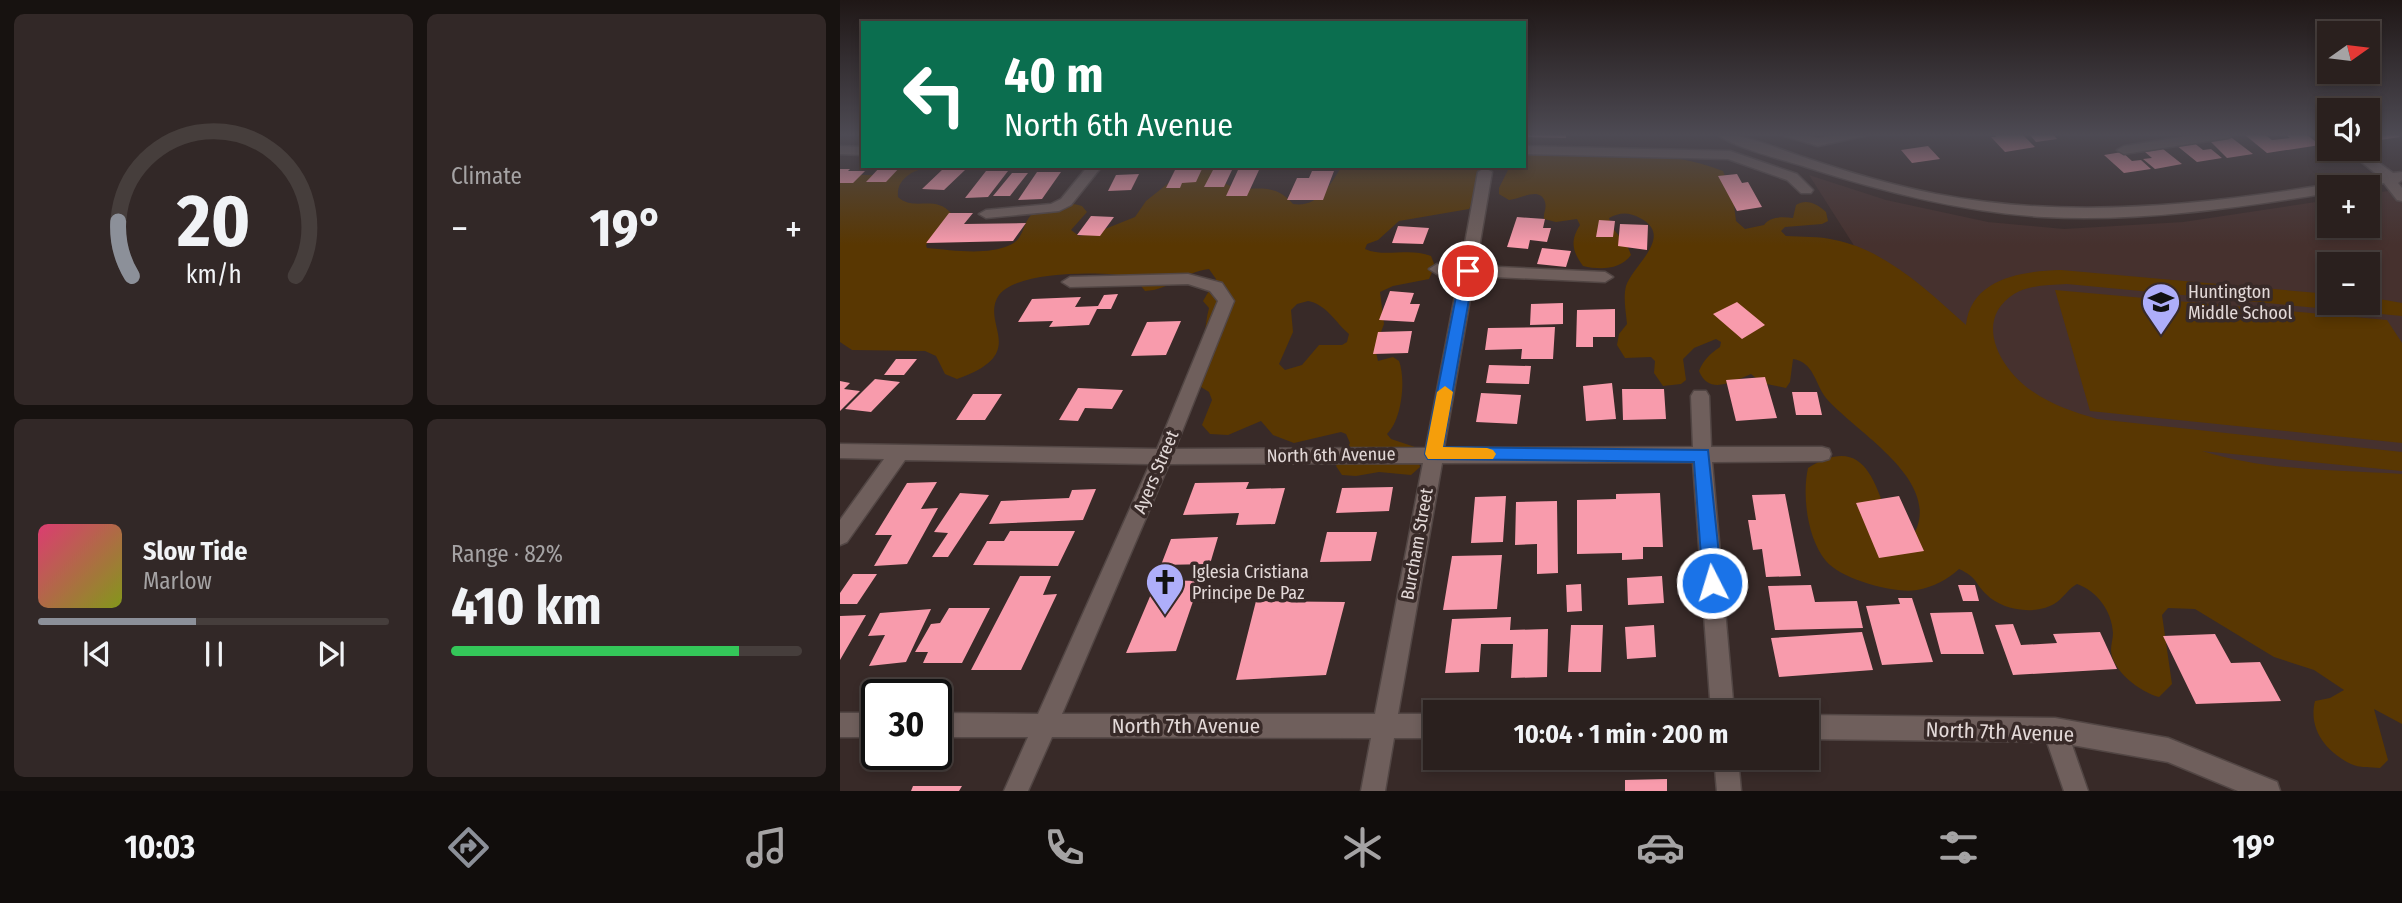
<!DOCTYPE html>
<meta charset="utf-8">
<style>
body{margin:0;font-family:"Fira Sans Condensed",sans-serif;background:#322827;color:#f1f3f6;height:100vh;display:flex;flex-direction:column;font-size:26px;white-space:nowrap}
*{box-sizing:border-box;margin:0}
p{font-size:23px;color:#a5a3a4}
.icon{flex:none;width:38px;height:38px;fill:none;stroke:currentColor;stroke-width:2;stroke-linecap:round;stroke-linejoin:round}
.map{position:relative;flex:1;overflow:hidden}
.details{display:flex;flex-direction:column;gap:14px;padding:14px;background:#171210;width:840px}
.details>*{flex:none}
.top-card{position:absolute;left:21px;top:21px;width:665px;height:147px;border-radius:0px;box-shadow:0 4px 10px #0003,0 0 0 2px #463e3c;background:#0b6e4f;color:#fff;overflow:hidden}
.needle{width:46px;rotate:76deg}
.buttons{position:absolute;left:1477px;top:21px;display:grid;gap:14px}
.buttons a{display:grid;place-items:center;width:63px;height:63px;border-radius:0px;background:#2a201e;box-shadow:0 4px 10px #0003,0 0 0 2px #463e3c;font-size:35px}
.speed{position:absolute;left:21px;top:679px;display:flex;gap:14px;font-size:35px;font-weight:700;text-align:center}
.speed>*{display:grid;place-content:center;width:91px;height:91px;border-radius:50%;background:#2a201e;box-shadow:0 4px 10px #0003,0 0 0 2px #463e3c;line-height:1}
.speed .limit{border:4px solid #111;border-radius:10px;background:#fff;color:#111}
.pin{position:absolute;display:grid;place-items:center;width:60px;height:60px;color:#fff;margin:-30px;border:4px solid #fff;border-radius:50%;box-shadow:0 2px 7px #0007}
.me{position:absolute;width:77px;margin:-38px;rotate:355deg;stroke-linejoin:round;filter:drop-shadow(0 0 5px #0008)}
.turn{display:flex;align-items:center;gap:24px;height:147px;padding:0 28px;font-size:32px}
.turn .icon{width:91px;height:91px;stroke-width:2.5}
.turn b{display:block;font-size:49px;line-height:60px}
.big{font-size:52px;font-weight:700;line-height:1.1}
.details .card{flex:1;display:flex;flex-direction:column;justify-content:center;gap:10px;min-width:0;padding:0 24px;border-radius:10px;background:#322827}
.details .dial{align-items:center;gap:0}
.dial svg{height:182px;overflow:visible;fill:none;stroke:#463e3c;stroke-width:7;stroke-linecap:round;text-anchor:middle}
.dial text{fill:#f1f3f6;stroke:none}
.song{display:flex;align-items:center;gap:21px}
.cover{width:84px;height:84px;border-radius:10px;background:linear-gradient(135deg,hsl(340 70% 55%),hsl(70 70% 35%))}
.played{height:7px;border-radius:4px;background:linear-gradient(90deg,#8c9099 45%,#463e3c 45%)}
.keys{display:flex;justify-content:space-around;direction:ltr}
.heat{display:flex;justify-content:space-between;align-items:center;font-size:38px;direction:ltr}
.charge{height:10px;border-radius:5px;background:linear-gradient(90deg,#34c759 82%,#463e3c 0)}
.details .tiles{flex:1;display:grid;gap:14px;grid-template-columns:repeat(2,1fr)}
.trip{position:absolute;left:583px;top:700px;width:396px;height:70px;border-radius:0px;background:#2a201e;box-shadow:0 4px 10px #0003,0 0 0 2px #463e3c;font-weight:700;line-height:70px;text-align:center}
.dock{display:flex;height:112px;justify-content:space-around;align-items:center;background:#110d0c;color:#a5a3a4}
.dock .icon{width:49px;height:49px}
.dock .on{color:#8c9099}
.dock b{font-size:32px;color:#f1f3f6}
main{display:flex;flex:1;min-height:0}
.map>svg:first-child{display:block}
.built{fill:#46312e;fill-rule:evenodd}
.green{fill:#593702;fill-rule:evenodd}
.building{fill:#f89bac}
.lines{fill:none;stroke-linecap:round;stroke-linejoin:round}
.minor-casing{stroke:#524644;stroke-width:3}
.minor{fill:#6f5f5c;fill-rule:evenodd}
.route{fill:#1a73e8;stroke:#114b97;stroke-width:2}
.slow{fill:#f59e0b}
.labels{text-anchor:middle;stroke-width:7;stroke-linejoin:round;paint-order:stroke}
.poi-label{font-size:18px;fill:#e3d9d8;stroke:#382a28;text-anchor:start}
.street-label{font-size:18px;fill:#e3d9d8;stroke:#382a28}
.near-street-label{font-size:21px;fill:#e3d9d8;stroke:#382a28}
</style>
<main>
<section class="details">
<div class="tiles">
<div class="card dial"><svg viewBox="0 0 100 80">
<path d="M14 69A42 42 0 1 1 86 69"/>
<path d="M14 69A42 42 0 0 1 8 45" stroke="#8c9099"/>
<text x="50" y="56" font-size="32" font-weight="700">20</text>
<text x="50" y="72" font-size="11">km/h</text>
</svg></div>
<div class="card"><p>Climate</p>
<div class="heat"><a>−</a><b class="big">19°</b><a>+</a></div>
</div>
<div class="card">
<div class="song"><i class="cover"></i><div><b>Slow Tide</b><p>Marlow</p></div></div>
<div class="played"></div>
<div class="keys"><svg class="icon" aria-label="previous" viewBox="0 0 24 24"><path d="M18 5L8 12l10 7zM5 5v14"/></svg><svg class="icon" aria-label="pause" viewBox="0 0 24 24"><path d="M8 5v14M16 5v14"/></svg><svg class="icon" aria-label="next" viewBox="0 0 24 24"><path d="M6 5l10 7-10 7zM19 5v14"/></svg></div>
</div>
<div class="card"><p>Range · 82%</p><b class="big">410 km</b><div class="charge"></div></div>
</div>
</section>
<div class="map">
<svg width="1562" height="791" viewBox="0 0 1562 791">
<rect width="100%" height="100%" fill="#382a28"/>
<path class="built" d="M969 175 1046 200 1148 222 1224 229 1343 222 1489 200V226H1528V194L1562 189V514L1257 460 1043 291ZM1489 264H1528V303H1489Z"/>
<path class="green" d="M707 152C765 154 828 149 883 171L893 197 896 221 905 229 924 225C930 216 943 217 953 218L956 205C966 198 978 204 986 212L988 221 982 224 945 227 941 231 946 236C962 237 979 236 995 240 1046 250 1089 292 1126 325 1131 278 1183 271 1221 270L1489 294V303H1528V297L1562 303V316L1227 284C1209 285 1189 285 1174 294 1132 321 1161 370 1192 391 1212 405 1234 412 1257 419L1562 452V471L1362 451C1426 471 1496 470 1562 474V724L1534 709 1548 760 1540 768C1531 767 1519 768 1511 764 1486 752 1468 729 1475 701L1490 698 1504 690 1474 670 1434 657 1355 609 1328 608 1322 615 1332 684 1319 697C1300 692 1272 671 1271 650 1271 644 1273 639 1273 633 1272 611 1257 591 1237 584 1228 589 1225 596 1217 602 1198 616 1162 611 1146 594 1133 581 1138 578 1119 569 1107 580 1093 587 1077 590 1054 594 1001 579 986 561 967 538 962 495 968 468 1027 431 1036 487 1052 530L1075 532C1101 479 1014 431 986 398 975 384 974 362 953 359L950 382 946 388 922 383 911 374C893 381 869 396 859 371 864 359 870 354 880 347L881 342 876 339 854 348 843 359 846 380 841 384 823 386 814 373 815 361 811 357 785 358 777 345 779 334 787 324C786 312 783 298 786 286 793 265 835 236 800 218 789 212 780 212 769 218 773 235 786 238 791 255 780 270 760 270 743 266 732 251 730 241 740 225L737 219 716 222 704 219C703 213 707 209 705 202 700 186 681 199 669 200L659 194V188L670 166H684L685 154Z
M52 166H93C76 169 56 177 58 197 74 212 94 194 111 213L86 245 87 248C112 250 146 256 170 245 184 239 182 225 191 215 202 200 227 202 242 206L247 212 231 230 239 236 255 233 295 217 306 201 331 181 365 166H403L379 173 380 180C407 200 428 175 453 204 478 208 490 185 502 166H646V178L629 209 559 221 538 240 527 244 525 249C545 258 569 247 591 256L595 266 589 279 553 286 540 292 544 324 535 348 538 361 553 357 559 361C566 379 562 420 547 434L551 439 575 447 580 467 571 475 539 472 516 476 502 475 496 466 510 443 506 434 501 432 454 443 433 435 421 421 388 435 370 434 362 425 372 400 369 392 361 387C360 377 364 369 364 359 365 339 364 328 369 308L363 301 376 279 369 269C344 272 330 290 305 291L294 277C266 271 177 270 159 295 139 324 192 353 117 379L105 374 96 356 85 351 12 350 0 342V183L18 175H36ZM468 301C486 304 496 323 509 334L507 342 502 345H479L462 365 445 370 439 364 453 332 451 310 457 304Z
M1215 290 1547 320 1562 343V443L1250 411Z"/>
<path class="building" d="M684 134H726V138L684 137Z
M1154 134H1182L1195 147 1165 152 1151 137H1156Z
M1189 134H1213L1217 139 1196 142Z
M1424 134 1432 140 1450 138 1445 134H1466L1480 145 1427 153 1405 135Z
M1528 134H1557L1560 137 1533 141Z
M1392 138 1413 154 1387 158 1370 141Z
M1353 142 1363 150 1371 149 1382 158 1357 162 1336 145Z
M1088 146 1100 159 1072 163 1061 150Z
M1323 149 1342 164 1315 169 1303 159 1312 158 1305 152Z
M1282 152 1292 161 1301 160 1311 169 1284 173 1264 155Z
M41 166H61L46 182H26Z
M0 169H10L8 171H25L13 183H0Z
M103 169 125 170 104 190 82 189Z
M362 169 356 182 342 183 340 188H326L335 170Z
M373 170H392L384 187H364Z
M398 170H419L407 196H386Z
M146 171H168L148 197 125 198Z
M472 171H494L483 200H447L457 178H469Z
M197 172H221L202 199 178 200Z
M172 173H188L170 196H153Z
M299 174 291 190 268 191 276 175Z
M897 174 902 183 908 182 922 207 897 211 878 176Z
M109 213H133L124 224 186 223 173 241 86 243Z
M251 216 274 217 260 236 237 235Z
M677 217 705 219 703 228H711L707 242 690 240 688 249 667 247Z
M759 220 775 221 773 237H756Z
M780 224 808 225 807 250 778 246Z
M558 226 589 228 583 244 552 243Z
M702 248 731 251 726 267 697 264Z
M550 291 574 293 570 304H580L574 322 539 320Z
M278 294 271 309H257L249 325 209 327 213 321 178 322 192 299 241 297 235 307 258 306 264 295Z
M897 302 925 325 902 339 873 314Z
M723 303V324L690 325 691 304Z
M775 309V337H753V347H736L737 310Z
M341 321 326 355 291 356 307 322Z
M715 327 713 359H681L682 349 645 350 648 328Z
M572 331 568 353 533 354 538 332Z
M56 359H77L64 375H44Z
M649 365 691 366 689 384 646 383Z
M925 377 937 418 896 421 886 380Z
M35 379 60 382 31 412 5 409Z
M0 381 10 383 4 389 20 391 0 411Z
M772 383 776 419 746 421 743 386Z
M238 388 283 390 272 409 245 408 238 421 219 420Z
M782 389H824L826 419 783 420Z
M952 392H977L982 415H956Z
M641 393 681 395 677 424 636 422Z
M133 394H162L145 420H116Z
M97 482 81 509 98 508 67 564 34 566 52 535H35L67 483Z
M409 482 406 489 445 488 435 524 396 525 399 513 343 515 355 483Z
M553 487 549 511 496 513 502 488Z
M256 489 243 520 149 524 161 501 229 498 232 490Z
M120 493 149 495 108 557H92L108 533 94 532Z
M820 493 823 547H803V559L782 560V553L737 554V500L776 499V494Z
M945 494 961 576 926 577 922 549 913 550 908 520H916L912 495Z
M666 496 663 542 631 543 635 497Z
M1059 496 1084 551 1039 558 1016 503Z
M717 501 718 573 697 574V544L675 545 676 502Z
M170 531H235L218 566 133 565 147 541H164Z
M487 532H537L531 561 480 562Z
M378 537 370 564 321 565 331 539Z
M662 555 657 609 603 610 612 556Z
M13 574H37L17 604H0V593Z
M180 576H211L203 595 217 594 181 670H131Z
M822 576 824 603 788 605 787 578Z
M317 580 360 581 336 651 286 653Z
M741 584 742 611 727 612 726 585Z
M971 585 975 602 1017 601 1023 628 935 630 928 586Z
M1118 585H1135L1139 601H1123Z
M1058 598H1072L1093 662 1042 665 1026 606 1060 604Z
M416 601 505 602 486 675 396 680Z
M109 608H150L122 663H83L88 652H75L91 624 100 623Z
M91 609 66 662 29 666 45 635 28 636 40 613Z
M1132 612 1144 654H1101L1090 613Z
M26 615 0 660V616Z
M671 617 670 630 708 629 707 677 671 678 673 644H641L639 672 605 673 612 619Z
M1173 624 1181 645 1217 643 1213 634 1260 632 1277 669 1173 675 1155 625Z
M731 625H763L761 672H728Z
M814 625 816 657 787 659 785 627Z
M1022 632 1033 670 939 677 931 638Z
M1375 634 1391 663 1420 662 1441 701 1356 704 1323 636Z
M827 779V791H785V780Z
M73 786H122L119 791H71Z"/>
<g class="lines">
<g class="minor-casing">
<path id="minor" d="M877 134C907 134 935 148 963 157 1007 172 1051 185 1096 194 1245 223 1392 201 1539 176L1505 149H1520L1553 173 1562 172V180L1558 183 1562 188V201L1557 200 1544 183 1521 187H1489V193C1396 208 1300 222 1204 217 1123 212 1043 192 966 167 944 160 894 148 877 134Z
M937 134H962L978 138 1000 134H1033L978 146Z
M1360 134H1394L1388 138 1284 154 1277 150 1284 146Z
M0 146 23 147V155L0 154Z
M684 146 890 151 957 174 973 190 971 193H961L947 180 888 159 684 154Z
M248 166H262L231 205 219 211 146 218 139 214 146 210 211 204 221 199Z
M645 168 652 172 636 266 765 272 773 277 765 282 634 276 604 448 853 447 851 396 854 391H866L869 396 871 447H982L989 449 991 454 989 459 982 461 872 462 894 712H871L853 462 602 463 558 714H595V738H554L545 791H521L531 738 212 737 188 791H164L188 737H96V713L198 714 310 464 65 460 7 542 0 545V520L44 459 0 458V444L317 449 378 301 370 291 348 284 230 287 222 282 230 277 348 274 382 283 394 301 335 449 586 448 619 275 597 274 589 269 597 264 621 265 638 172ZM583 463 535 714H222L329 464Z
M0 713H37V737H0Z
M966 715 1215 718 1328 738 1437 782 1440 791H1398L1328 762 1232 745 1248 791H1224L1207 742 966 739Z
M874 758H898L901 791H877Z"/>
</g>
<use href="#minor" class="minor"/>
</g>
<linearGradient id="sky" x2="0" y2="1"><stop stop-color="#1f1716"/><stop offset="0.55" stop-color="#4d4a53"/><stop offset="1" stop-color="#4d4a53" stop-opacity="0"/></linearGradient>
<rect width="1562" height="245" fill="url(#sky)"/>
<path class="route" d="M628 266 634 271 603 447 868 450 882 583 879 589 872 592 865 589 863 583 854 462 588 459 585 454 621 271Z"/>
<path class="slow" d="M605 386 613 392 603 447 647 448 653 450 656 454 653 459H588L585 454 597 392Z"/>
<defs>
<g id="school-pin" transform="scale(2.0125)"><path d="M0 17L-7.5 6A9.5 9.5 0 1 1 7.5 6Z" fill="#aeaefa" stroke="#382a28"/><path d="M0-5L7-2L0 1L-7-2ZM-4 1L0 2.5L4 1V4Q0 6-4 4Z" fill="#111"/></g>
<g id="church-pin" transform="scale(2.0125)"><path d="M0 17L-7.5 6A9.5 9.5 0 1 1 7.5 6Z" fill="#aeaefa" stroke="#382a28"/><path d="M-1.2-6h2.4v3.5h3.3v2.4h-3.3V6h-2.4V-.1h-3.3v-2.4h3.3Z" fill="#111"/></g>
</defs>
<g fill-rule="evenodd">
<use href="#school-pin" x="1321" y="302"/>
<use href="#church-pin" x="325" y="582"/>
</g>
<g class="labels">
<g class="poi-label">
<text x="1348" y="298">Huntington<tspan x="1348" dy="21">Middle School</tspan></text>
<text x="352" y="578">Iglesia Cristiana<tspan x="352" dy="21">Principe De Paz</tspan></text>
</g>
<g class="street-label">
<text transform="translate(491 455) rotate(-1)" y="6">North 6th Avenue</text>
<text transform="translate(316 472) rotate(-67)" y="6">Ayers Street</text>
<text transform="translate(577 544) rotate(-80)" y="6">Burcham Street</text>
</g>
<g class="near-street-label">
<text x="346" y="733">North 7th Avenue</text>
<text transform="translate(1160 732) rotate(2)" y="7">North 7th Avenue</text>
</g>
</g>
</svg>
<div class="buttons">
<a><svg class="needle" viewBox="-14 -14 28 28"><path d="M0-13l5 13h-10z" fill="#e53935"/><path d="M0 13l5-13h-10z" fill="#a5a3a4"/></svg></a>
<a><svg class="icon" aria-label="sound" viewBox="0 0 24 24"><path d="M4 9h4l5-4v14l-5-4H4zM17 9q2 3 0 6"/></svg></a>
<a>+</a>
<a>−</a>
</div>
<div class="speed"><div class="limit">30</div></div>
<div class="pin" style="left:628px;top:271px;background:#d93025"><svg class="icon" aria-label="arrive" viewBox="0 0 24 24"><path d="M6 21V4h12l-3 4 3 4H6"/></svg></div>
<svg class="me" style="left:872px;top:583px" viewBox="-20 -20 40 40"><circle r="17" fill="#1a73e8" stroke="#fff" stroke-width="3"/><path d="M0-11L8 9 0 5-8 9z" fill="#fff"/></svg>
<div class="trip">10:04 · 1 min · 200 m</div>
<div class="top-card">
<div class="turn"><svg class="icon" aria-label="left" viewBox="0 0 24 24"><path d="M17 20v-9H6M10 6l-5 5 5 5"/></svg><div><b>40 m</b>North 6th Avenue</div></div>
</div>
</div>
</main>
<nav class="dock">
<b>10:03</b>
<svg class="icon on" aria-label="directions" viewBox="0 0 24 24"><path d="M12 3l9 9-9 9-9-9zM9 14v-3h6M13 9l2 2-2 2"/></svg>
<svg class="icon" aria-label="music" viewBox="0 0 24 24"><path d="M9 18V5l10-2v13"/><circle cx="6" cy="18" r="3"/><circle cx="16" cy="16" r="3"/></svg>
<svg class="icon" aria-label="phone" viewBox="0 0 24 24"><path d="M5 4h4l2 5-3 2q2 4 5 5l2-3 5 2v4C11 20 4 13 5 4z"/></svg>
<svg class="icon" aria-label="climate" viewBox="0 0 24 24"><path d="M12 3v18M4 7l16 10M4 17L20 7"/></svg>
<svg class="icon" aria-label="car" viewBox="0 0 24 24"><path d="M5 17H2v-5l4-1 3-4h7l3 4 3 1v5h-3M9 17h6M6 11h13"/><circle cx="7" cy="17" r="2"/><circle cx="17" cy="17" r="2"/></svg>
<svg class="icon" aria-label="filters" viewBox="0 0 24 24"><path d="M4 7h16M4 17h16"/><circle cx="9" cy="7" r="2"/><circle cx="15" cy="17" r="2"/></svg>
<b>19°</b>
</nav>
